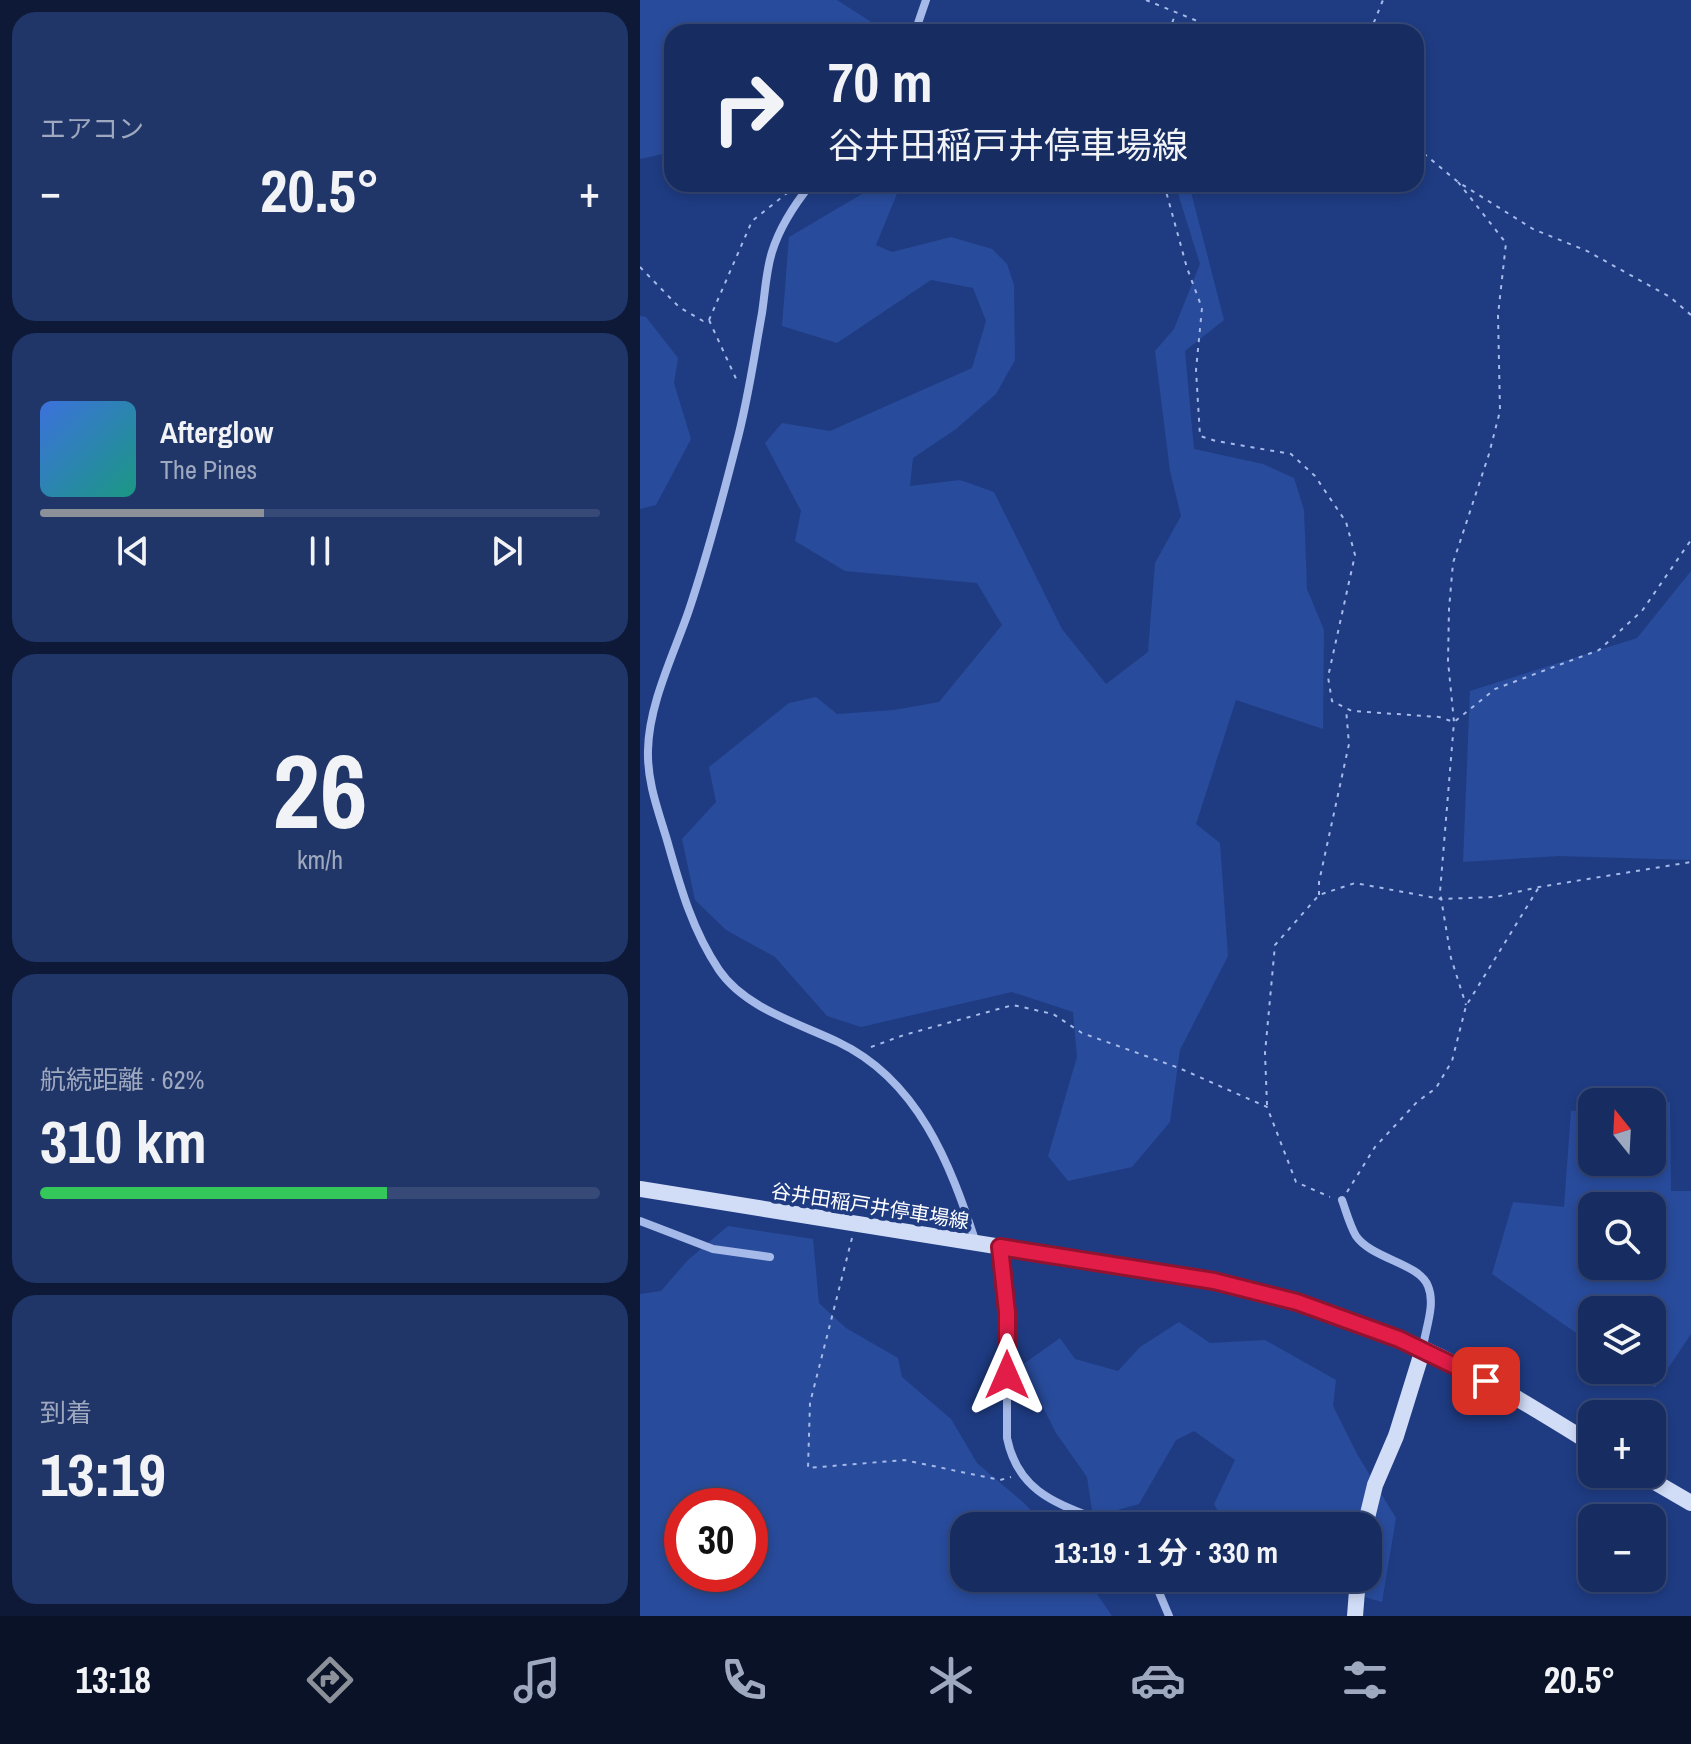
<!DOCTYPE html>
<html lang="ja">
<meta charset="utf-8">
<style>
body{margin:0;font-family:"Archivo Narrow","Noto Sans JP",sans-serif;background:#203568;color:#f1f3f6;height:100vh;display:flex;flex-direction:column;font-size:30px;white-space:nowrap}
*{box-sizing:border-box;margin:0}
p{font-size:26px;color:#9ea8be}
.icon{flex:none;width:44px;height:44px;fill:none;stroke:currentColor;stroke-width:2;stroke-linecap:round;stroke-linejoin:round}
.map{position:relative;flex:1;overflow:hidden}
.sheet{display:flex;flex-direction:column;gap:12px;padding:12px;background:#0d1936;width:640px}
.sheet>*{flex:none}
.top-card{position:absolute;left:24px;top:24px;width:760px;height:168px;border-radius:24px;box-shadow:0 4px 12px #0003,0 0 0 2px #364977;background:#172d62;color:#f1f3f6;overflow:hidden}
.needle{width:52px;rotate:342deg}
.tools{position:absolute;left:938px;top:1088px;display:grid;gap:16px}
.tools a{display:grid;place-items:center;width:88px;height:88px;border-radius:16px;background:#172d62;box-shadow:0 4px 12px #0003,0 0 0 2px #364977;font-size:40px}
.speed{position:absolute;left:24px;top:1488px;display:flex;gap:16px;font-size:40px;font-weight:700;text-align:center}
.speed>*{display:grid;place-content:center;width:104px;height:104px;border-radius:50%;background:#172d62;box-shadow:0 4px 12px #0003,0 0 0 2px #364977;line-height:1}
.speed .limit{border:12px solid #d22;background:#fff;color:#111}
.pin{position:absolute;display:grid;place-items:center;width:68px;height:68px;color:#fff;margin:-34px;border-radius:16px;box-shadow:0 4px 12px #0006}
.me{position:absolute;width:88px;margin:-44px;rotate:0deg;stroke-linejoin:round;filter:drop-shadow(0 0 6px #0008)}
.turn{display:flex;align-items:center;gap:28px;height:168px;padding:0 32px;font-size:36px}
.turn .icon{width:104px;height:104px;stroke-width:2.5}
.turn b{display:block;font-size:56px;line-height:68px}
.big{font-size:60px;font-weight:700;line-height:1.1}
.sheet .card{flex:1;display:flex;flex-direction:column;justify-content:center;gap:12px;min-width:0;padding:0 28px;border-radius:24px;background:#203568}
.sheet .dial{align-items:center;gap:0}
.dial b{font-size:104px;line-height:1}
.song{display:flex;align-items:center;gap:24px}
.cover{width:96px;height:96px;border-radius:12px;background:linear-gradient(135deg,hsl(220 70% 55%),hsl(170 70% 35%))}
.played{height:8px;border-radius:4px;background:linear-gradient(90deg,#8c9099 40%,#364977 40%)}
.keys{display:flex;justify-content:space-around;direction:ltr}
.heat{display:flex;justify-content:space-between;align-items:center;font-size:44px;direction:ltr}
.charge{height:12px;border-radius:6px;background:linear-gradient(90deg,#34c759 62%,#364977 0)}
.trip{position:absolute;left:310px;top:1512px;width:432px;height:80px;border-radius:24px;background:#172d62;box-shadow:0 4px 12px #0003,0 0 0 2px #364977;font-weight:700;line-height:80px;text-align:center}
.menu{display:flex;height:128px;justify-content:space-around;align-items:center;background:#091227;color:#9ea8be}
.menu .icon{width:56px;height:56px}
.menu .selected{color:#8c9099}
.menu b{font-size:36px;color:#f1f3f6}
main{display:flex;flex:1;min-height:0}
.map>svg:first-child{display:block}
.green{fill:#284b9b;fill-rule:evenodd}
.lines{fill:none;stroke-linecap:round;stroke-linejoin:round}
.path{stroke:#a6bae9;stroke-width:2;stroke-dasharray:4 6;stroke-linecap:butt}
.street{stroke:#a6bae9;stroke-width:8}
.secondary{stroke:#d1dcf7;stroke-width:16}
.route-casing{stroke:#92132f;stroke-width:20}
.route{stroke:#e11d48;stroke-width:14}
.labels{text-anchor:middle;stroke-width:8;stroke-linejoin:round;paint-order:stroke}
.street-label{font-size:20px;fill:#fff;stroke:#1f3c83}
</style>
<main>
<section class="sheet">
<div class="card"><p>エアコン</p>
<div class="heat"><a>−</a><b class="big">20.5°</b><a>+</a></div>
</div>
<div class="card">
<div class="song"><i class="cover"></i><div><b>Afterglow</b><p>The Pines</p></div></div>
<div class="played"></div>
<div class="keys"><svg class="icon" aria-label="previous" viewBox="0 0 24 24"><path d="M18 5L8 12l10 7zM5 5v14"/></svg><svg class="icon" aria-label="pause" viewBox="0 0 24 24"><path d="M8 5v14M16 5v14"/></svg><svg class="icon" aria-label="next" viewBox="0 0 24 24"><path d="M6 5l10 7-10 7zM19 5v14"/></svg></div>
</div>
<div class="card dial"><b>26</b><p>km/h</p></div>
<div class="card"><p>航続距離 · 62%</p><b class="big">310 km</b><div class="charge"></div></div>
<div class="card"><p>到着</p><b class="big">13:19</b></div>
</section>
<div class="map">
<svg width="1051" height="1616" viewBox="0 0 1051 1616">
<rect width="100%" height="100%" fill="#1f3c83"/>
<path class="green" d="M0 0H197L239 27 257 32H32V152L0 159Z
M229 184H261L236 245 252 252 311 237 352 249 367 264 374 285 375 360 356 394 316 429 273 458 270 486 320 480 354 492 422 629 466 684 508 652 515 563 541 516 530 471 515 351 534 329 560 264 535 184H549L584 320 545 351 554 449 623 464 654 478 664 510 667 589 684 630 683 729 596 700 556 824 580 843 588 956 540 1050 530 1122 492 1167 428 1181 408 1156 437 1057 433 1012 372 992 221 1027 187 1016 135 957 86 930 55 900 42 839 76 802 69 767 149 703 176 697 197 714 254 710 299 702 362 625 337 583 205 571 155 541 161 511 125 443 142 423 190 431 332 368 346 321 333 288 291 280 197 343 142 326 149 237 227 191Z
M0 316 6 317 38 358 34 383 51 439 16 505 0 509Z
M1051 571V860L919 856 823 862 830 691 997 638Z
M1030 1102 1031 1191H1051V1334L1015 1388 989 1370H1012V1310H952V1344L852 1274 873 1202 924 1207 931 1111 952 1109V1162H1012V1104ZM1012 1206V1266H952V1206Z
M88 1226 173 1239 179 1303 206 1328 258 1358 262 1377 311 1419 337 1463 384 1503 405 1526H324V1578H446L472 1616H0V1294L21 1291 48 1260ZM42 1506H110V1574H42Z
M539 1322 570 1343 625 1340 696 1380 693 1406 717 1454 756 1518 742 1602 658 1578H728V1526H586L574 1504 595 1460 554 1431 536 1440 499 1504 453 1517 447 1477 416 1433 382 1365 420 1338 435 1359 478 1371 500 1347Z"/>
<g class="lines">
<path class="path" d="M506 0 584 32
M529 32 536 12
M730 32 743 0
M776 147 818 182 893 229 947 251 1030 297 1051 315
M818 182 866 243 858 315 860 411 849 454 813 563 809 609 808 661 814 722 800 892 811 958 826 1005
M524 184 547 268 562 308 556 370 560 436 576 441 651 454 675 476 706 522 715 555 688 677 692 701 712 711 799 717 814 722 855 689 959 650 1002 611 1051 540
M0 267 39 307 63 321 69 320 98 383
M69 320 112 221 151 190
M679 895V882L709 744 706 709
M231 1047 264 1035 373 1005 413 1014 442 1033 539 1068 627 1107 656 1182 690 1197
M627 1105 625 1053 635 945 679 895 715 883 801 899 855 897 899 887 1051 862
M707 1192 735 1147 777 1102 796 1088 812 1061 826 1006 899 887
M212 1238 170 1403 168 1468 264 1460 360 1480 371 1477"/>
<path class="street" d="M275 32 286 0
M171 184C154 205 140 226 132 252 126 271 125 293 122 313 114 357 108 401 96 445 82 500 67 556 49 610 34 654 9 703 8 750 7 782 18 810 27 840 40 886 52 930 79 970 105 1008 158 1023 198 1042 278 1080 310 1163 336 1243
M702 1200C706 1211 710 1226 716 1236 732 1259 779 1263 788 1286 796 1305 785 1329 783 1348
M0 1221 73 1249 130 1257
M360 1247 367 1312V1438C379 1497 424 1505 474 1526
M513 1578 529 1616"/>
<path class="secondary" d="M0 1189 574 1281C645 1299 715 1318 782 1348 841 1375 897 1410 952 1444
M1001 1474 1051 1503
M725 1526 735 1485 756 1436 783 1349
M715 1616 718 1578"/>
</g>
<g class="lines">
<g class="route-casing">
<path id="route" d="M367 1375V1312L360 1247 574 1281 657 1302 759 1339 846 1381"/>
</g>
<use href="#route" class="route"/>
</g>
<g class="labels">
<g class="street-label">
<text transform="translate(230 1206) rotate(9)" y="7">谷井田稲戸井停車場線</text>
</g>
</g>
</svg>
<div class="tools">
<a><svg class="needle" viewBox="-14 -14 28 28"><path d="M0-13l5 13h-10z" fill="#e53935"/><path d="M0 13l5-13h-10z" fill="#9ea8be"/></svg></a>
<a><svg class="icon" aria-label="search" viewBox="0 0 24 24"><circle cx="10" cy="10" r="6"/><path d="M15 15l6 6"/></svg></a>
<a><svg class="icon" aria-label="layers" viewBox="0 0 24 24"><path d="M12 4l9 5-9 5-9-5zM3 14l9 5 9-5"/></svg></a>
<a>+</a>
<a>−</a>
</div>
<div class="speed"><div class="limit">30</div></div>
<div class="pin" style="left:846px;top:1381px;background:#d93025"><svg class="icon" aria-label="arrive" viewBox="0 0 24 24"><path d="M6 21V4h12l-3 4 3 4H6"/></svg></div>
<svg class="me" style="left:367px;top:1375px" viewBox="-20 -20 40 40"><path d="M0-17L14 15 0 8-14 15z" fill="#e11d48" stroke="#fff" stroke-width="4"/></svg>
<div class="trip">13:19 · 1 分 · 330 m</div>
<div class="top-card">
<div class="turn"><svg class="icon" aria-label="right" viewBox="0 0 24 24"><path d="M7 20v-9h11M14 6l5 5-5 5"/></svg><div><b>70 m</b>谷井田稲戸井停車場線</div></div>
</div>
</div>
</main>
<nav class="menu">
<b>13:18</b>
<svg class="icon selected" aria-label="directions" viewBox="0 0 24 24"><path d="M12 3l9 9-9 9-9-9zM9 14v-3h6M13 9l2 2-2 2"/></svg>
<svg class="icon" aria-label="music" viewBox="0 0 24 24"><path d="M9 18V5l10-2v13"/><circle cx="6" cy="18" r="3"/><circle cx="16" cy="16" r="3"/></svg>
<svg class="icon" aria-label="phone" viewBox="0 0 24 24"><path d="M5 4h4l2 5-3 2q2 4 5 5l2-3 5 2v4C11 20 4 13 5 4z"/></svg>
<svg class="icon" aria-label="climate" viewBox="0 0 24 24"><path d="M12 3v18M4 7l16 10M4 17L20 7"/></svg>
<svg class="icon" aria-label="car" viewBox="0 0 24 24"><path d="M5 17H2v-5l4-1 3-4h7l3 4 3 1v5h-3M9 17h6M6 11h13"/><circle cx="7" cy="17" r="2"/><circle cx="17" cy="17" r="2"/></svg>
<svg class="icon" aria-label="filters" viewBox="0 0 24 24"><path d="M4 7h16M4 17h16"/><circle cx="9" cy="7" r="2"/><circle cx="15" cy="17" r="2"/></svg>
<b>20.5°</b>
</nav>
